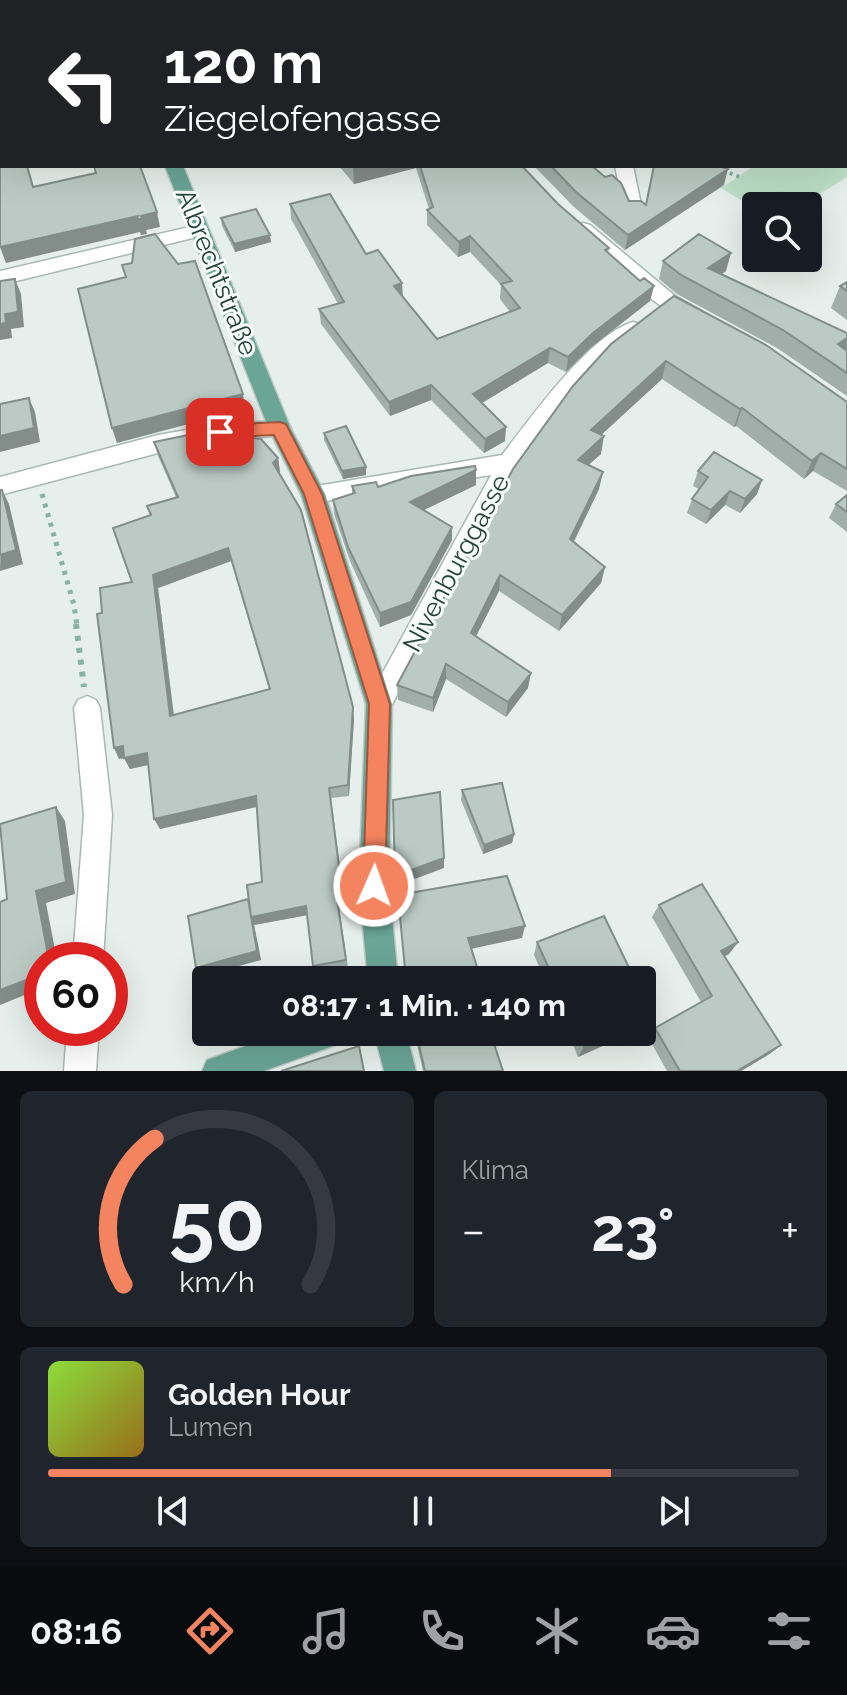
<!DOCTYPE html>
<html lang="de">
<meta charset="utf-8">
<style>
body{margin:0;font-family:Raleway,sans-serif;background:#20242c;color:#f1f3f6;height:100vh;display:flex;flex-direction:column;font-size:30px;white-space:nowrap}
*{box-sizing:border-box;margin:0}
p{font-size:26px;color:#9ea1a6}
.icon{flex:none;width:44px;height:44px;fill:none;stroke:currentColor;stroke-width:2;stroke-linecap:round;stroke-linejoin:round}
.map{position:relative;height:1071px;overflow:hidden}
.drawer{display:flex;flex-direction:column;gap:20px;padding:20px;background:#0d0f14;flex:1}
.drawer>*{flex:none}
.hud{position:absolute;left:0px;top:0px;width:848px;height:168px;box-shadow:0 8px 32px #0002;background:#202124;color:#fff;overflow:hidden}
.fabs{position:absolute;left:742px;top:192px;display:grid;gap:16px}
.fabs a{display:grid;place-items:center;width:80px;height:80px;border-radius:8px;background:#171b24;box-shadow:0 8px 32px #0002;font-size:40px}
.speed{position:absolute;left:24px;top:942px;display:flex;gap:16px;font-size:40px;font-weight:700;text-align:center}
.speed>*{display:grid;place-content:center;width:104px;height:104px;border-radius:50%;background:#171b24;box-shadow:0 8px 32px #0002;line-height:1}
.speed .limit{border:12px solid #d22;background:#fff;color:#111}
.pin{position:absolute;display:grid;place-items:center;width:68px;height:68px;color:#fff;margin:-34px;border-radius:16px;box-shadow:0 4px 12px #0006}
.me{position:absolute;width:88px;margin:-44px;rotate:2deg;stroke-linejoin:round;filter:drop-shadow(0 0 6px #0008)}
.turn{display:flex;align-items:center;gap:28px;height:168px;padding:0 32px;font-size:36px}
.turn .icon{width:104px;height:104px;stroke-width:2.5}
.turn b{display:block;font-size:56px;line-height:68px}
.big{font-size:60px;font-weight:700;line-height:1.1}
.drawer .widget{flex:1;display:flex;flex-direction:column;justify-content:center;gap:12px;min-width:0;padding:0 28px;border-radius:12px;background:#20242c}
.drawer .dial{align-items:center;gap:0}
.dial svg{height:208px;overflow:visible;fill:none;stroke:#363941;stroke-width:7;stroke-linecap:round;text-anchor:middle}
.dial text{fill:#f1f3f6;stroke:none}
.song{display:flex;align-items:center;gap:24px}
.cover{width:96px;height:96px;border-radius:12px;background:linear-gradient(135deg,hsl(90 70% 55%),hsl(40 70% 35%))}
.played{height:8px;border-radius:4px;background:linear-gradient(90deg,#f4845f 75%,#363941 75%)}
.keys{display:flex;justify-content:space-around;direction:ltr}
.heat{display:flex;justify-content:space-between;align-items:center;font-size:44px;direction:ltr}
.drawer .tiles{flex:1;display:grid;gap:20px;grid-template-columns:1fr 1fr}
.widget:last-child{grid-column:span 2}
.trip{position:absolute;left:192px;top:966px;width:464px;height:80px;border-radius:8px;background:#171b24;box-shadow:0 8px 32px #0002;font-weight:700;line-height:80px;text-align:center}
.menu{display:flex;height:128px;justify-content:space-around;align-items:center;background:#090b0e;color:#9ea1a6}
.menu .icon{width:56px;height:56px}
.menu .current{color:#f4845f}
.menu b{font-size:36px;color:#f1f3f6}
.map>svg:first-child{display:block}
.green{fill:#bfe0c8}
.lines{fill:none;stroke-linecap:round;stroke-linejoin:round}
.canal{fill:#8ec9d4;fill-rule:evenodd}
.minor-casing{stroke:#a8b8b2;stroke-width:3}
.major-casing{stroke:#c2cac8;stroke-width:3}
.path-far2{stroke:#86b3a5;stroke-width:4;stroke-dasharray:3 4;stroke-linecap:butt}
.path-far1{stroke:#86b3a5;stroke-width:5;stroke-dasharray:4 6;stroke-linecap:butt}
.path{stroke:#86b3a5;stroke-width:6;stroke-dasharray:5 7;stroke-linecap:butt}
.minor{fill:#fff;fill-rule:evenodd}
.major{fill:#6aa596;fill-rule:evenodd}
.rail-casing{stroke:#5f7d75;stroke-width:6}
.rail{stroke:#f7fbf9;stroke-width:4;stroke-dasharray:13;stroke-linecap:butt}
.wall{fill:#a1aea9;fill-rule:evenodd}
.shaded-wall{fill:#838d89}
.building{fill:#bbcac4;stroke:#838d89;stroke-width:2;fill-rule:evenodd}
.route{fill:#f4845f;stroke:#9f563e;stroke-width:2}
.labels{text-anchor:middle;stroke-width:6;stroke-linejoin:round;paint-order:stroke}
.street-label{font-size:26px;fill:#24423a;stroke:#f7fbf9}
</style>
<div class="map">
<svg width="847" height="1071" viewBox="0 0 847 1071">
<rect width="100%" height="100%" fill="#e6efeb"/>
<path class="green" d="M847 100V177L800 206H756V209L721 188 754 166H846Z"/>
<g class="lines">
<path class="canal" d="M820 0H843L845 2H822Z"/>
<g class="minor-casing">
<path id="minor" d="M615 166H633L642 209 640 213H626L624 209Z
M583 223 590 225 675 296 703 312 706 317 703 322C675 330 599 253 576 233L573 229Z
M198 225 205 227 208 231 205 235 0 285V271Z
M633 322 640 324 643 329 640 334C518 429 459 579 388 712L379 716 370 712 366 704 370 696 491 475 313 503 305 500 301 494 305 488 502 455C530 419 589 335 633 322Z
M280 421 288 423 291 429 288 435 220 440 158 453 0 495V477L158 435 220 424Z
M87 696 96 700 100 708 112 815 103 960H73L84 815 74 708 78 700Z
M67 1028H99L96 1071H64Z"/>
</g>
<g class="major-casing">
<path id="major" d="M736 0H753L755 2H738Z
M846 50H847V60H846Z
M165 166H183L291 429 325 494 392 704 389 886 398 980H368L359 886 366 704 301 494 269 429Z
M284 1032H346L341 1043 264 1071H202L207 1060Z
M374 1032H406L416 1071H384Z"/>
</g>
<path class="path-far2" d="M783 0 786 2
M710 166 743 178"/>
<path class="path-far1" d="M42 494 74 605 77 626"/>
<path class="path" d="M76 624 84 687"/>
<use href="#minor" class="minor"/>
<use href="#major" class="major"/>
<g class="rail-casing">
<path id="rail" d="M659 0 663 2"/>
</g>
<use href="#rail" class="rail"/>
</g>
<path class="wall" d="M339 166H522L558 204 609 248 608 253 640 281 654 286 650 301 590 348 566 372 548 363 482 403 505 441 484 453 431 400 390 416 321 324 319 309 338 304 291 219 290 204 366 254 437 339 510 312 500 299 501 285 470 252 458 257 427 225V210L429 209 416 168 354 184Z
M534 166H592L629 201 646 205 724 185 625 250 574 207Z
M221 218 270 235 271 242 235 252 222 226Z
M663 261 726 271 722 274 846 350 847 351V396L777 348 677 294 659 279Z
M847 282V320L831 308 840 286Z
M611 344 847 402V491L813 471 804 479 736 426 734 427 662 379 601 435V454L588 465 599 489 574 542 605 567 601 583 559 631 499 591 476 636 528 688 506 717 446 679 433 712 398 700 397 685Z
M324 433 366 475 343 479 324 440Z
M154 442 278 458 280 472 279 473 354 719 349 796 331 798 345 907 339 908 348 968 315 974 313 966 307 915 254 925 261 960 201 976 196 968 250 904 262 882 257 807 160 829 148 765 130 769 124 758 119 759 102 613 132 582 150 515 147 506 176 497 158 456ZM231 561 269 689 174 715 158 588Z
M476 470V485L424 510 452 540 411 615 380 627 350 561 334 514 333 500 352 494V486L378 487Z
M698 471 762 480 757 494 740 513 725 505 706 524 687 513 692 499 699 489 693 486Z
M847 495V532L829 518 836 504Z
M462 790 514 834 512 843 483 854 461 800Z
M659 905 738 942 729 954 724 956 771 1053 741 1071H667L648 1037 655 1028 701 1002 652 917Z
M537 942 635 980H545L534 955Z
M414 1032H490L503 1071H423Z
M568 1032H634L578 1057Z"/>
<path class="shaded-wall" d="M469 0H484L482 2H468Z
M363 166H416V168L354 184 353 168Z
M728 169 724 185 625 250 628 235Z
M157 212 160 227 146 230 147 234 141 235 140 232 6 263 0 247Z
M270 235 271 242 235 252 234 244Z
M470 236V252L458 257 459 242Z
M731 253 726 271 703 286 708 268Z
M15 279 21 294 24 327 11 329 12 338 0 340V324L5 314Z
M402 283 403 298 394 286Z
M654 286 650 301 590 348 566 372 568 357 593 333Z
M847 338V348L844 354 838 344Z
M550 348 548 363 472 409 473 394Z
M666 361 662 379 588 447 591 430Z
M431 385V400L390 416 389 402Z
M243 394 245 409 117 443 112 428Z
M29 398 35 412 40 442 0 452V436Z
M742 408 736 426 734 427 740 409Z
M506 427 505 441 484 453 485 439Z
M604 436 601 454 575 477 578 460Z
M821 453 813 471 804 479 812 461Z
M278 458 280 472 276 477 273 463Z
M366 467V475L343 479 342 471Z
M476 470V485L411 516 410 502Z
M603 472 599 489 567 555 570 539Z
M762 480 757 494 740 513 745 499Z
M2 490 9 504 23 564 0 571Z
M730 491 725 505 706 524 711 510Z
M452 527V540L411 615 380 627V613Z
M228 548 231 561 158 588 175 727 170 716 153 575Z
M605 567 601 583 559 631 562 615Z
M500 575 499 591 470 648 471 633Z
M446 664V679L433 712V698Z
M531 673 528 688 506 717 508 702Z
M353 707 354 719 349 796 348 785Z
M123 746 147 753 152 764 130 769 124 758 119 759 114 748Z
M329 788 345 907 339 908 348 968 337 899Z
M256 796 259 806 160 829 154 819Z
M56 807 65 821 75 894 46 903 57 960H49L36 891Z
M514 834 512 843 483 854 484 845Z
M444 858V868L396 886 395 876Z
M248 899 306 906 308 915 254 925 261 960 201 976 196 968Z
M525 926 522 938 466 950 468 938Z
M738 942 729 954 713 962 721 951Z
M477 967 475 978 471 980 470 970Z
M42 974V988L0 1005V990Z
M653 1016 645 1027 642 1028V1021Z
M617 1032H634L578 1057 584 1047Z
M781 1045 771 1053 741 1071H737Z"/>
<path class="building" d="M13 0H469L468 1 469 2H14Z
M0 134H2V166H27L33 187 96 173 94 166H140L157 212 141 216 143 218 137 220 138 216 0 247Z
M420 166H522L558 204 609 248 605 250 640 281 644 278 654 286 593 333 568 357 550 348 473 394 506 427 485 439 431 385 389 402 319 309 344 302 290 204 330 194 366 254 378 250 402 283 394 286 437 339 520 308 501 284 512 281 470 236 459 242 427 210 433 207Z
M551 166H592L605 177 612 175 621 183 629 201H641L646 205 654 166H719L728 169 628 235 576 192Z
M256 209 270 235 234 244 221 218Z
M155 234 178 264 195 261 243 394 112 428 78 289 126 277 122 265 132 263 135 239Z
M699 234 731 253 708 268 847 333V338L838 344 847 351V373L783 330 681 275 663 261Z
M15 279 18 312 5 314 6 323 0 324V281Z
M847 282V291L840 286Z
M674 296 766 345 847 402V469L821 453 812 461 742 408 740 409 666 361 591 430 604 436 578 460 603 472 570 539 605 567 562 615 500 575 471 633 531 673 508 702 446 664 433 698 397 685 513 469 573 386 611 344Z
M29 398 34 428 0 436V404Z
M346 426 366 467 342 471 324 433Z
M198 433 261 439 278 458 273 463 301 510 353 707 348 785 329 788 343 898 337 899 346 960 313 966 306 906 251 917 247 885 262 882 256 796 154 819 147 753 124 758 123 746 114 748 97 614 102 613 100 588 132 582 113 528 151 515 147 506 178 497 154 442ZM228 548 270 689 170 716 153 575Z
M714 452 762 480 745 499 730 491 711 510 692 499 708 477 698 471Z
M475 466 476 470 410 502 452 527 411 602 380 613 348 547 333 500 355 493 352 486 376 482 378 487 411 476Z
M0 490H2L16 550 0 555Z
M847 495V512L836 504Z
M502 783 514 834 484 845 462 790Z
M440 792 444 858 395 876 393 800Z
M56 807 66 882 36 891 49 960H42V974L0 990V902L7 899 0 824Z
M507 876 525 926 468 938 477 967 470 970 474 980H406L398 895Z
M702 884 738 942 721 951 781 1045 737 1071H680L655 1028 712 996 659 905Z
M248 899 257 951 196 968 188 916Z
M604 916 635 980H554L537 942Z
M642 994 653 1016 642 1021Z
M416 1032H490L503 1071H425Z
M577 1032H617L584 1047Z
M359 1046 364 1071H281Z"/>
<path class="route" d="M280 422 286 424 322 494 390 704 385 886 382 893 374 897 366 893 363 886 369 704 304 494 274 435 220 438 211 432 220 425Z"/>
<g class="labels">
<g class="street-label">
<text transform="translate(217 272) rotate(68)" y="9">Albrechtstraße</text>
<text transform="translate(456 563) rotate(-62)" y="9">Nivenburggasse</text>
</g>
</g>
</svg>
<div class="fabs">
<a><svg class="icon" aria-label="search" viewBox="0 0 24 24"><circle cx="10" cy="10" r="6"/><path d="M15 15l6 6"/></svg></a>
</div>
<div class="speed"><div class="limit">60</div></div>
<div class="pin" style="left:220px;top:432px;background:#d93025"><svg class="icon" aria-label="arrive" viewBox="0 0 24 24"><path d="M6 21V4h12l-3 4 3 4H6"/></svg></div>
<svg class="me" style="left:374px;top:886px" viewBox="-20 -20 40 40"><circle r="17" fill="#f4845f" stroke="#fff" stroke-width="3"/><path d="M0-11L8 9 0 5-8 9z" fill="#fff"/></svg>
<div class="trip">08:17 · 1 Min. · 140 m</div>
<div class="hud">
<div class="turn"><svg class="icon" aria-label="left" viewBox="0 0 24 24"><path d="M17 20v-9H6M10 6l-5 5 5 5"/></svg><div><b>120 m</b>Ziegelofengasse</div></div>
</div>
</div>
<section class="drawer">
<div class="tiles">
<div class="widget dial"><svg viewBox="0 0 100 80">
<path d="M14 69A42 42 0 1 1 86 69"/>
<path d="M14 69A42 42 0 0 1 26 13" stroke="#f4845f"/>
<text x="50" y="56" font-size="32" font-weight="700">50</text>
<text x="50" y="72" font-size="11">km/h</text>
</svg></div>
<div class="widget"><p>Klima</p>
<div class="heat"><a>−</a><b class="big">23°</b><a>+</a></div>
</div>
<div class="widget">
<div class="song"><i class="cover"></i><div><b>Golden Hour</b><p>Lumen</p></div></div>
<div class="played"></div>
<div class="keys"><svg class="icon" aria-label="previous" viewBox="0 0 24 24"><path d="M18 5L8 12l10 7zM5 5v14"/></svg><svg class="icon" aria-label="pause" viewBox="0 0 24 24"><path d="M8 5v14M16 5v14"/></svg><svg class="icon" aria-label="next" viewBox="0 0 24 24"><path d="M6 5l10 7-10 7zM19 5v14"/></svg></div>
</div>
</div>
</section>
<nav class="menu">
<b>08:16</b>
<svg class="icon current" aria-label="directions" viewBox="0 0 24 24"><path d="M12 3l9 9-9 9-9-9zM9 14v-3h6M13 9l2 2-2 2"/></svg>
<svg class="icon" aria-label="music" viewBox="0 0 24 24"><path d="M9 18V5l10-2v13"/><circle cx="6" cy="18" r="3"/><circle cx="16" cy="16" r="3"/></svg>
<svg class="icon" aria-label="phone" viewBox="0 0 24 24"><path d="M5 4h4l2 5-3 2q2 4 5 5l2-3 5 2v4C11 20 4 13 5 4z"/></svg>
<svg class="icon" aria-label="climate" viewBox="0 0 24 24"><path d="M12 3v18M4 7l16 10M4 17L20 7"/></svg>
<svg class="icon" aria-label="car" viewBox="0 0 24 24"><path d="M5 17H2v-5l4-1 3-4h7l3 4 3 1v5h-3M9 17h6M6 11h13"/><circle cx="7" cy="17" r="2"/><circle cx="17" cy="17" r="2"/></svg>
<svg class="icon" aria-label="filters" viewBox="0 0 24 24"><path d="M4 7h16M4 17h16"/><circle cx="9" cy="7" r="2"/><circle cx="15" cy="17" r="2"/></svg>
</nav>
